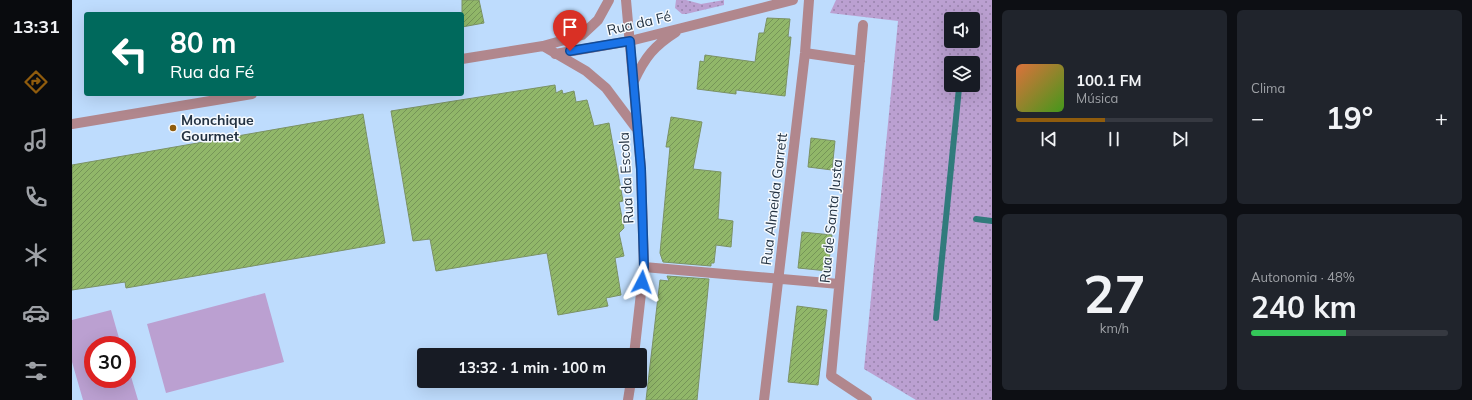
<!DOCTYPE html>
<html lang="pt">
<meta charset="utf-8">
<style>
body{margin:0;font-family:Mulish,sans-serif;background:#20242c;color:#f1f3f6;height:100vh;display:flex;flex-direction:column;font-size:15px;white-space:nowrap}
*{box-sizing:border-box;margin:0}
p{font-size:13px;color:#9ea1a6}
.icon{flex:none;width:22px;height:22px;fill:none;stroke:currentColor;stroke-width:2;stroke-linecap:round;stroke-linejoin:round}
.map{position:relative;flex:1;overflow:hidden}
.sheet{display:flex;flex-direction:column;gap:10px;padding:10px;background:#0d0f14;width:480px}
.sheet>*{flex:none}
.banner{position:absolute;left:12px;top:12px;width:380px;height:84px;border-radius:4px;box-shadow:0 4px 16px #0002;background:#00695c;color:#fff;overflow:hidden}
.controls{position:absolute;left:872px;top:12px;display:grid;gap:8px}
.controls a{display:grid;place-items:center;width:36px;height:36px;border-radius:4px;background:#171b24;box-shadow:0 4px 16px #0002;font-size:20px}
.speed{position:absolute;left:12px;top:336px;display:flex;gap:8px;font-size:20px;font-weight:700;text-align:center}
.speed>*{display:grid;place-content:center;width:52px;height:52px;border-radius:50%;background:#171b24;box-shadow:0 4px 16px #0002;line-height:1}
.speed .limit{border:6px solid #d22;background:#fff;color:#111}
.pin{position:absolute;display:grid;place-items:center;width:34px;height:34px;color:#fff;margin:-41px -17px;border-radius:50% 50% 50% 0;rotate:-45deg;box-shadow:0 0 4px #0007}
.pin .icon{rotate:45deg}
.me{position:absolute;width:44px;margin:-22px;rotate:4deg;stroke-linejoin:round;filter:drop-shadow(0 0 3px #0008)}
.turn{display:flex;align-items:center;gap:14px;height:84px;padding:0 20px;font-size:18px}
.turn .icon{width:52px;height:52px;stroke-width:2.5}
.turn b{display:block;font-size:28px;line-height:34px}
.big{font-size:30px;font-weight:700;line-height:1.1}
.sheet .widget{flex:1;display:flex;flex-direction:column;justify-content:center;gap:6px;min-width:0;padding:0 14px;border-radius:6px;background:#20242c}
.sheet .dial{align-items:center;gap:0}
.dial b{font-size:52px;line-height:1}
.song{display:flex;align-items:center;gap:12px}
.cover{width:48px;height:48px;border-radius:6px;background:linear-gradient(135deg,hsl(20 70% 55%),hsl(100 70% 35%))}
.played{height:4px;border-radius:2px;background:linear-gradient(90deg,#905c0d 45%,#363941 45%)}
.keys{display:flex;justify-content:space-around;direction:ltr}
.heat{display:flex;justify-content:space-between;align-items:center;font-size:22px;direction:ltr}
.charge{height:6px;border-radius:3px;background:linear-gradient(90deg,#34c759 48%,#363941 0)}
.sheet .tiles{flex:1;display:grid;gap:10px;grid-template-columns:repeat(2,1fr)}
.trip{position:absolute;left:345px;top:348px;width:230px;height:40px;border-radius:4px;background:#171b24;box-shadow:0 4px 16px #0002;font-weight:700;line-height:40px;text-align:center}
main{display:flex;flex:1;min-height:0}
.menu{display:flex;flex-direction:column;width:72px;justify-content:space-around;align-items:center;background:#090b0e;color:#9ea1a6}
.menu .icon{width:28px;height:28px}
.menu .on{color:#905c0d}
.menu b{font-size:18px;color:#f1f3f6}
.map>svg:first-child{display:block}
.grass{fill:url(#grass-dots);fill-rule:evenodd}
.garden{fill:#bba0d1}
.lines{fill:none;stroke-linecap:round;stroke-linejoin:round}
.stream{stroke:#317b7c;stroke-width:6}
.building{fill:url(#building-hatch);stroke:#7b9265}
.minor{stroke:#b1878d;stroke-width:10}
.route-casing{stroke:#114b97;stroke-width:10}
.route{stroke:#1a73e8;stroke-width:7}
.poi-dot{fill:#905c0d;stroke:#f6fafe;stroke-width:1.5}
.labels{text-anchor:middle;stroke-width:3;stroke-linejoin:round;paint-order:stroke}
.street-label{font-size:14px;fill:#233242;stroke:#f6fafe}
.poi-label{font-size:14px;font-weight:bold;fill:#233242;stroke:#f6fafe;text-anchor:start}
</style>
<main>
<nav class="menu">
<b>13:31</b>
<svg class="icon on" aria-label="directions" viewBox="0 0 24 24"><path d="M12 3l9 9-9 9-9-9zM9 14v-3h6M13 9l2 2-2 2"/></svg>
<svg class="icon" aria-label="music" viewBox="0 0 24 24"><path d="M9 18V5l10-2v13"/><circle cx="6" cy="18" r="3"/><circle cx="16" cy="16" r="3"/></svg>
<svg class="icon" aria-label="phone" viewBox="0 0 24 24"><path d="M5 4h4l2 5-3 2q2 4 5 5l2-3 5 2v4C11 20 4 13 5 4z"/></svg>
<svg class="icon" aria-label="climate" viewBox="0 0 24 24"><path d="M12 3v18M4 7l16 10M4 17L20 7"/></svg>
<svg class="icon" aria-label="car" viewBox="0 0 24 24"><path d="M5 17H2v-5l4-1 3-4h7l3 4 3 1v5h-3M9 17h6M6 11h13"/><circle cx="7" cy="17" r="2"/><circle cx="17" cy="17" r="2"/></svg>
<svg class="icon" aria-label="filters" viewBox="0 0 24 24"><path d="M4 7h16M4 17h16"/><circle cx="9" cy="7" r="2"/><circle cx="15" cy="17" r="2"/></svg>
</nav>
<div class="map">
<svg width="920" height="400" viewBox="0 0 920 400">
<defs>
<pattern id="grass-dots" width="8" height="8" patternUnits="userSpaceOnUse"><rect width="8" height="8" fill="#bba0d1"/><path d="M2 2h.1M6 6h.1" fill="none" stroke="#9883ab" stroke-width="1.8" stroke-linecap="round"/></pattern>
<pattern id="building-hatch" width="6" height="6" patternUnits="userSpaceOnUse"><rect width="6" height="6" fill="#91b769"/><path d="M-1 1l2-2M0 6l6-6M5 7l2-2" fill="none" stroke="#769558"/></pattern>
</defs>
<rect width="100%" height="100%" fill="#bedcfd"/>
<path class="grass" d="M604 0H614L629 4 652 0V5L614 14H610L603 8Z
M764 0H920V400H844L792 369 826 21 758 13ZM879 19H901V41H879ZM879 63H901V85H879Z"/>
<path class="garden" d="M193 293 212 362 94 393 75 324Z
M39 310 49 345H21V379H55V363L66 400H11L0 362V320Z"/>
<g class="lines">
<path class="stream" d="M904 219 920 221
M864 318 887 88"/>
</g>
<path class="building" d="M390 0H407L412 23 390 27Z
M695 18 718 19 716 37H719L713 96 664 90V94L625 89 628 61 632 62 633 55 683 62 687 33H692Z
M483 85 484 93 490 90 491 94 502 91 504 102 515 100 522 126 537 123 551 201 547 202 552 228 547 233 552 256 543 258 549 295 534 298 536 306 486 315 475 253 364 271 358 239 341 241 319 111Z
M291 114 313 243 54 288 53 282 0 290V165Z
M599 117 630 122 621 169 649 172 646 219 661 221 659 247 644 245 642 263H639V266L591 262 588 253 598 147H594Z
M739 138 763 141 760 170 736 167Z
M730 232 760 235 756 271 726 268Z
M595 276 637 279 625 400H574L588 280 597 281Z
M725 306 755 310 746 385 716 382Z"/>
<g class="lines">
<path class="minor" d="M537 0 526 20 510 35 471 46 514 71 534 88 564 128
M554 0 569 169 572 267 562 355
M791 25 759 376 795 400
M733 53 788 61
M483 54 558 41 721 0
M390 59 471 46
M562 81C573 57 582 46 604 32
M0 124 180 94
M572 267 767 284
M556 400 559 381
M692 400 733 53 737 0"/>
</g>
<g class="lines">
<g class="route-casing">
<path id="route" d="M498 51 558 41 569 169 572 267 570 282"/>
</g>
<use href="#route" class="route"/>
</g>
<circle class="poi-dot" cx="101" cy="128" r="4"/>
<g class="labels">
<g class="street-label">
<text transform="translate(567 23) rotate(-13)" y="5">Rua da Fé</text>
<text transform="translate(554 178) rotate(-93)" y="5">Rua da Escola</text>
<text transform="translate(702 199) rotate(-83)" y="5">Rua Almeida Garrett</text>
<text transform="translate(759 221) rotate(-84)" y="5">Rua de Santa Justa</text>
</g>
<g class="poi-label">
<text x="109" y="125">Monchique<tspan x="109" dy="16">Gourmet</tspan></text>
</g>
</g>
</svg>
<div class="controls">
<a><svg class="icon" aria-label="sound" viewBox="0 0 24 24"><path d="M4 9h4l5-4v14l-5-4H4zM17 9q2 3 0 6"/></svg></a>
<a><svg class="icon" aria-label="layers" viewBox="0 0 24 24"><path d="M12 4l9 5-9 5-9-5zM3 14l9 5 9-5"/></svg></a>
</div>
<div class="speed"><div class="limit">30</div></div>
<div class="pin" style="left:498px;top:51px;background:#d93025"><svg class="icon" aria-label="arrive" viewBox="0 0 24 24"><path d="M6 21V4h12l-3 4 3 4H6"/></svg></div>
<svg class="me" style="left:570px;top:282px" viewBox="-20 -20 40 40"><path d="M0-17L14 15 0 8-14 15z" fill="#1a73e8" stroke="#fff" stroke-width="4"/></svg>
<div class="trip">13:32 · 1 min · 100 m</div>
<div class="banner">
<div class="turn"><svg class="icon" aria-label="left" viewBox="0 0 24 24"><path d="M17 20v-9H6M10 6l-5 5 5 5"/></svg><div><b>80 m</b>Rua da Fé</div></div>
</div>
</div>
<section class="sheet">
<div class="tiles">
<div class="widget">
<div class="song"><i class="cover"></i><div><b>100.1 FM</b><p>Música</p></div></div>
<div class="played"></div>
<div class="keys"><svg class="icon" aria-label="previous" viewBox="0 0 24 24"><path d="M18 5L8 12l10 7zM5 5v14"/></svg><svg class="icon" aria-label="pause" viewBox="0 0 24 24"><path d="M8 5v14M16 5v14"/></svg><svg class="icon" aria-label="next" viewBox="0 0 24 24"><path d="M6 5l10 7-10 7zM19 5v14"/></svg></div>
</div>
<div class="widget"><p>Clima</p>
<div class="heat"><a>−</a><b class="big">19°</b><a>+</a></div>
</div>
<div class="widget dial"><b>27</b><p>km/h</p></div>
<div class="widget"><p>Autonomia · 48%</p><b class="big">240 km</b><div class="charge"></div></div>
</div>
</section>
</main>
